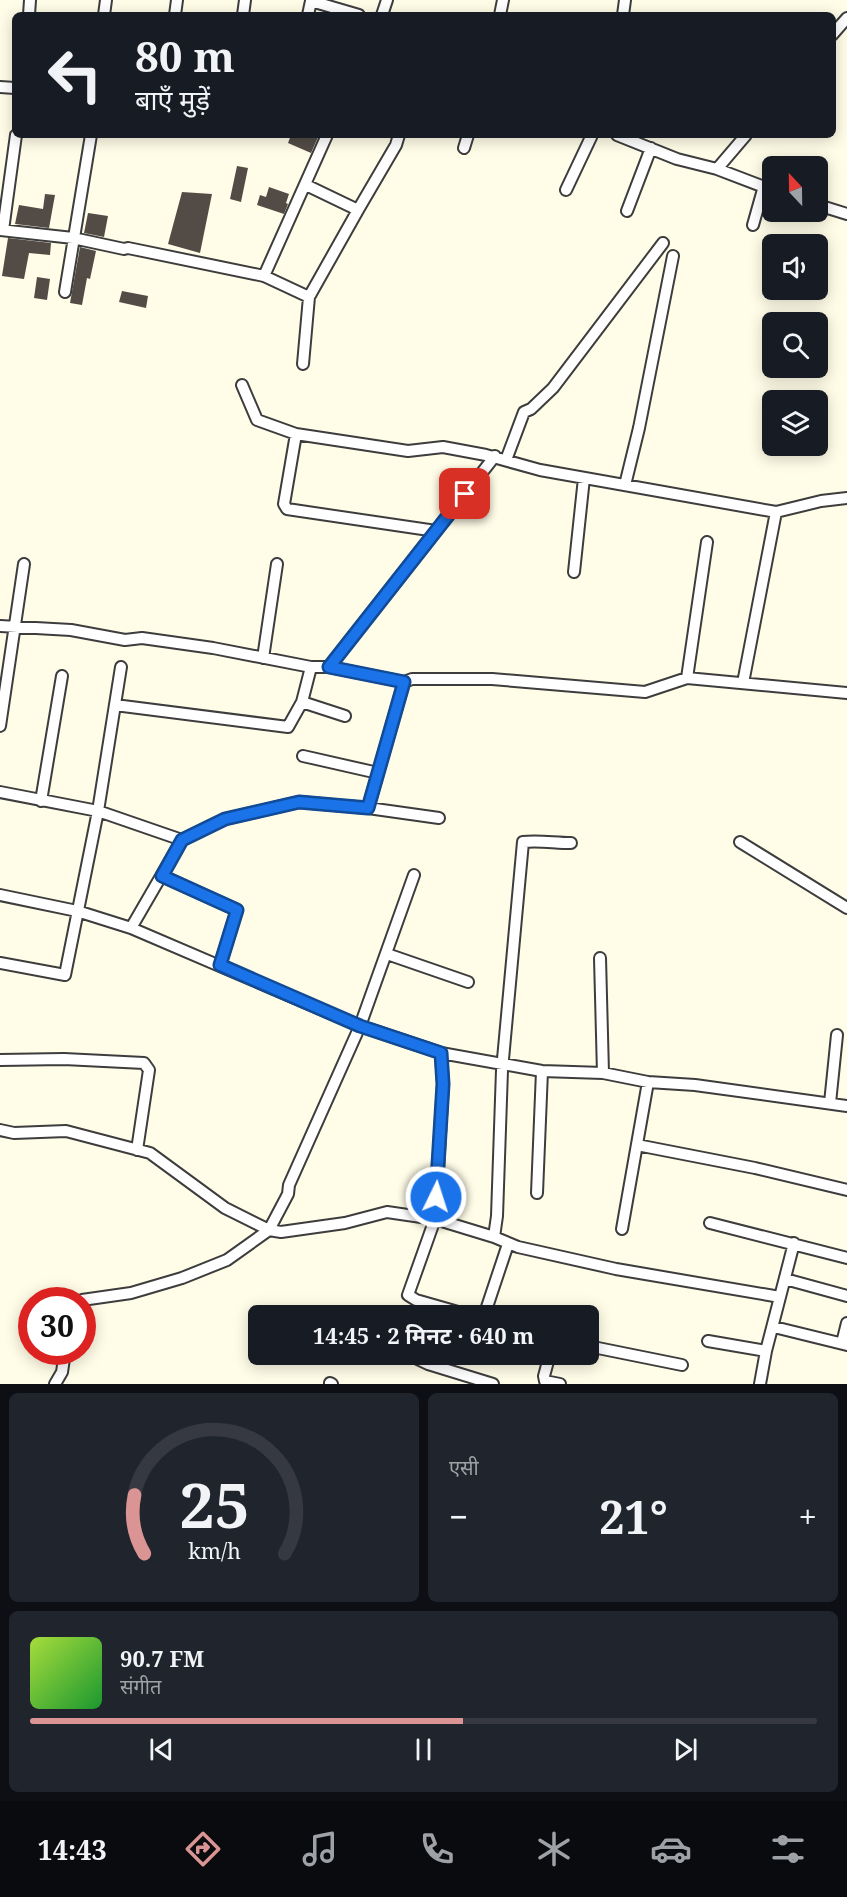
<!DOCTYPE html>
<html lang="hi">
<meta charset="utf-8">
<style>
body{margin:0;font-family:"Noto Serif","Noto Sans Devanagari",serif;background:#20242c;color:#f1f3f6;height:100vh;display:flex;flex-direction:column;font-size:22px;white-space:nowrap}
*{box-sizing:border-box;margin:0}
p{font-size:20px;color:#9ea1a6}
.icon{flex:none;width:33px;height:33px;fill:none;stroke:currentColor;stroke-width:2;stroke-linecap:round;stroke-linejoin:round}
.map{position:relative;height:1384px;overflow:hidden}
.details{display:flex;flex-direction:column;gap:9px;padding:9px;background:#0d0f14;flex:1}
.details>*{flex:none}
.guide{position:absolute;left:12px;top:12px;width:824px;height:126px;border-radius:9px;box-shadow:0 3px 15px #0003;background:#171b24;color:#f1f3f6;overflow:hidden}
.needle{width:39px;rotate:338deg}
.buttons{position:absolute;left:762px;top:156px;display:grid;gap:12px}
.buttons a{display:grid;place-items:center;width:66px;height:66px;border-radius:9px;background:#171b24;box-shadow:0 3px 15px #0003;font-size:30px}
.speed{position:absolute;left:18px;top:1287px;display:flex;gap:12px;font-size:30px;font-weight:700;text-align:center}
.speed>*{display:grid;place-content:center;width:78px;height:78px;border-radius:50%;background:#171b24;box-shadow:0 3px 15px #0003;line-height:1}
.speed .limit{border:9px solid #d22;background:#fff;color:#111}
.pin{position:absolute;display:grid;place-items:center;width:51px;height:51px;color:#fff;margin:-26px;border-radius:12px;box-shadow:0 3px 9px #0006}
.me{position:absolute;width:66px;margin:-33px;rotate:4deg;stroke-linejoin:round;filter:drop-shadow(0 0 4px #0008)}
.turn{display:flex;align-items:center;gap:21px;height:126px;padding:0 24px;font-size:27px}
.turn .icon{width:78px;height:78px;stroke-width:2.5}
.turn b{display:block;font-size:42px;line-height:51px}
.big{font-size:45px;font-weight:700;line-height:1.1}
.details .widget{flex:1;display:flex;flex-direction:column;justify-content:center;gap:9px;min-width:0;padding:0 21px;border-radius:9px;background:#20242c}
.details .dial{align-items:center;gap:0}
.dial svg{height:156px;overflow:visible;fill:none;stroke:#363941;stroke-width:7;stroke-linecap:round;text-anchor:middle}
.dial text{fill:#f1f3f6;stroke:none}
.song{display:flex;align-items:center;gap:18px}
.cover{width:72px;height:72px;border-radius:9px;background:linear-gradient(135deg,hsl(80 70% 55%),hsl(130 70% 35%))}
.played{height:6px;border-radius:3px;background:linear-gradient(90deg,#da9494 55%,#363941 55%)}
.keys{display:flex;justify-content:space-around;direction:ltr}
.heat{display:flex;justify-content:space-between;align-items:center;font-size:33px;direction:ltr}
.details .tiles{flex:1;display:grid;gap:9px;grid-template-columns:1fr 1fr}
.widget:last-child{grid-column:span 2}
.trip{position:absolute;left:248px;top:1305px;width:351px;height:60px;border-radius:9px;background:#171b24;box-shadow:0 3px 15px #0003;font-weight:700;line-height:60px;text-align:center}
.dock{display:flex;height:96px;justify-content:space-around;align-items:center;background:#090b0e;color:#9ea1a6}
.dock .icon{width:42px;height:42px}
.dock .on{color:#da9494}
.dock b{font-size:27px;color:#f1f3f6}
.map>svg:first-child{display:block}
.building{fill:#534c46}
.lines{fill:none;stroke-linecap:round;stroke-linejoin:round}
.street-casing{stroke:#3d3d3d;stroke-width:14}
.street{stroke:#fff;stroke-width:10}
.route-casing{stroke:#114b97;stroke-width:15}
.route{stroke:#1a73e8;stroke-width:10}
</style>
<div class="map">
<svg width="847" height="1384" viewBox="0 0 847 1384">
<rect width="100%" height="100%" fill="#fffce7"/>
<path class="building" d="M291 135H319L311 153 288 143Z
M237 166 248 168 241 202 230 199Z
M269 187 289 194 286 203 288 204 284 214 257 205 260 195 266 197Z
M182 192 212 194 200 253 168 244Z
M45 194 55 195 49 228 15 224 19 205 43 209Z
M88 213 108 216 104 237 84 233Z
M8 238 51 243 50 255 29 253 24 279 2 276Z
M80 247 96 251 90 279 87 278 82 305 70 303Z
M37 277 50 279 47 300 34 298Z
M122 291 148 296 146 308 119 302Z"/>
<g class="lines">
<g class="street-casing">
<path id="street" d="M29 15 30 0
M104 15 106 0
M175 15 177 0
M243 15 245 0
M308 15 311 1 359 15
M382 15 387 0
M500 15 503 0
M623 15 625 0
M832 35 847 18
M0 87 15 88
M617 135 677 159 717 169 772 190
M464 148 468 135
M717 169 746 135
M306 185 358 210 396 145 399 135
M566 190 592 135
M818 205 847 214
M627 211 651 148
M753 225 764 186
M0 230 73 238 124 249 128 248 264 276 309 297
M3 230 16 135
M264 276 327 135
M65 292 91 135
M303 364 309 297 358 210
M242 385 257 420 296 434 408 451 443 447 486 455 540 470 776 512 821 501 847 498
M296 434 284 504 287 509 436 531
M506 460 524 412 531 409 553 388 663 243
M625 485 639 428 673 256
M574 572 584 478
M0 626 71 630 125 640 142 638 213 648 311 667H329L404 682 412 679H492L645 692 687 678 847 693
M263 658 277 564
M329 667 495 456
M687 678 707 542
M743 683 776 512
M302 702 345 716
M115 705 288 727 302 702 311 667
M0 726 24 564
M303 756 378 773 404 682
M0 792 98 811 182 840
M41 801 62 676
M368 808 378 773
M740 842 847 908
M162 876 237 910 220 965
M0 895 77 911 131 928 360 1026 441 1053 542 1071 603 1073 648 1082 695 1085 847 1106
M131 928 182 840 225 819 299 802 368 808 439 818
M387 954 468 982
M600 958 603 1073
M0 963 65 975 98 811 121 667
M441 1053 443 1084 435 1219 408 1295 416 1300 472 1316
M0 1060 64 1059 144 1063 149 1070 137 1150
M830 1103 837 1035
M0 1130 14 1133 66 1131 150 1153 225 1208 269 1230 281 1232 345 1223 387 1212 435 1219 494 1237 518 1247 616 1269 780 1297
M637 1145 755 1168 847 1190
M537 1193 542 1071
M710 1223 847 1258
M622 1229 648 1082
M494 1237 497 1216 502 1070 523 842C538 840 555 843 571 843
M785 1279 847 1296
M82 1300 131 1293 182 1278 227 1260 269 1230 288 1194 289 1185 360 1026 414 875
M484 1316 508 1244
M774 1327 847 1345
M708 1341 766 1351
M842 1343 847 1323
M588 1346 682 1365
M407 1354 428 1364 493 1384
M550 1354 544 1376 545 1381 560 1384
M330 1383 332 1384
M55 1384 62 1372 65 1352
M760 1384 766 1351 794 1243"/>
</g>
<use href="#street" class="street"/>
</g>
<g class="lines">
<g class="route-casing">
<path id="route" d="M436 1197 443 1084 441 1053 360 1026 220 965 237 910 162 876 182 840 225 819 299 802 368 808 404 682 329 667 465 494"/>
</g>
<use href="#route" class="route"/>
</g>
</svg>
<div class="buttons">
<a><svg class="needle" viewBox="-14 -14 28 28"><path d="M0-13l5 13h-10z" fill="#e53935"/><path d="M0 13l5-13h-10z" fill="#9ea1a6"/></svg></a>
<a><svg class="icon" aria-label="sound" viewBox="0 0 24 24"><path d="M4 9h4l5-4v14l-5-4H4zM17 9q2 3 0 6"/></svg></a>
<a><svg class="icon" aria-label="search" viewBox="0 0 24 24"><circle cx="10" cy="10" r="6"/><path d="M15 15l6 6"/></svg></a>
<a><svg class="icon" aria-label="layers" viewBox="0 0 24 24"><path d="M12 4l9 5-9 5-9-5zM3 14l9 5 9-5"/></svg></a>
</div>
<div class="speed"><div class="limit">30</div></div>
<div class="pin" style="left:465px;top:494px;background:#d93025"><svg class="icon" aria-label="arrive" viewBox="0 0 24 24"><path d="M6 21V4h12l-3 4 3 4H6"/></svg></div>
<svg class="me" style="left:436px;top:1197px" viewBox="-20 -20 40 40"><circle r="17" fill="#1a73e8" stroke="#fff" stroke-width="3"/><path d="M0-11L8 9 0 5-8 9z" fill="#fff"/></svg>
<div class="trip">14:45 · 2 मिनट · 640 m</div>
<div class="guide">
<div class="turn"><svg class="icon" aria-label="left" viewBox="0 0 24 24"><path d="M17 20v-9H6M10 6l-5 5 5 5"/></svg><div><b>80 m</b>बाएँ मुड़ें</div></div>
</div>
</div>
<section class="details">
<div class="tiles">
<div class="widget dial"><svg viewBox="0 0 100 80">
<path d="M14 69A42 42 0 1 1 86 69"/>
<path d="M14 69A42 42 0 0 1 9 39" stroke="#da9494"/>
<text x="50" y="56" font-size="32" font-weight="700">25</text>
<text x="50" y="72" font-size="11">km/h</text>
</svg></div>
<div class="widget"><p>एसी</p>
<div class="heat"><a>−</a><b class="big">21°</b><a>+</a></div>
</div>
<div class="widget">
<div class="song"><i class="cover"></i><div><b>90.7 FM</b><p>संगीत</p></div></div>
<div class="played"></div>
<div class="keys"><svg class="icon" aria-label="previous" viewBox="0 0 24 24"><path d="M18 5L8 12l10 7zM5 5v14"/></svg><svg class="icon" aria-label="pause" viewBox="0 0 24 24"><path d="M8 5v14M16 5v14"/></svg><svg class="icon" aria-label="next" viewBox="0 0 24 24"><path d="M6 5l10 7-10 7zM19 5v14"/></svg></div>
</div>
</div>
</section>
<nav class="dock">
<b>14:43</b>
<svg class="icon on" aria-label="directions" viewBox="0 0 24 24"><path d="M12 3l9 9-9 9-9-9zM9 14v-3h6M13 9l2 2-2 2"/></svg>
<svg class="icon" aria-label="music" viewBox="0 0 24 24"><path d="M9 18V5l10-2v13"/><circle cx="6" cy="18" r="3"/><circle cx="16" cy="16" r="3"/></svg>
<svg class="icon" aria-label="phone" viewBox="0 0 24 24"><path d="M5 4h4l2 5-3 2q2 4 5 5l2-3 5 2v4C11 20 4 13 5 4z"/></svg>
<svg class="icon" aria-label="climate" viewBox="0 0 24 24"><path d="M12 3v18M4 7l16 10M4 17L20 7"/></svg>
<svg class="icon" aria-label="car" viewBox="0 0 24 24"><path d="M5 17H2v-5l4-1 3-4h7l3 4 3 1v5h-3M9 17h6M6 11h13"/><circle cx="7" cy="17" r="2"/><circle cx="17" cy="17" r="2"/></svg>
<svg class="icon" aria-label="filters" viewBox="0 0 24 24"><path d="M4 7h16M4 17h16"/><circle cx="9" cy="7" r="2"/><circle cx="15" cy="17" r="2"/></svg>
</nav>
